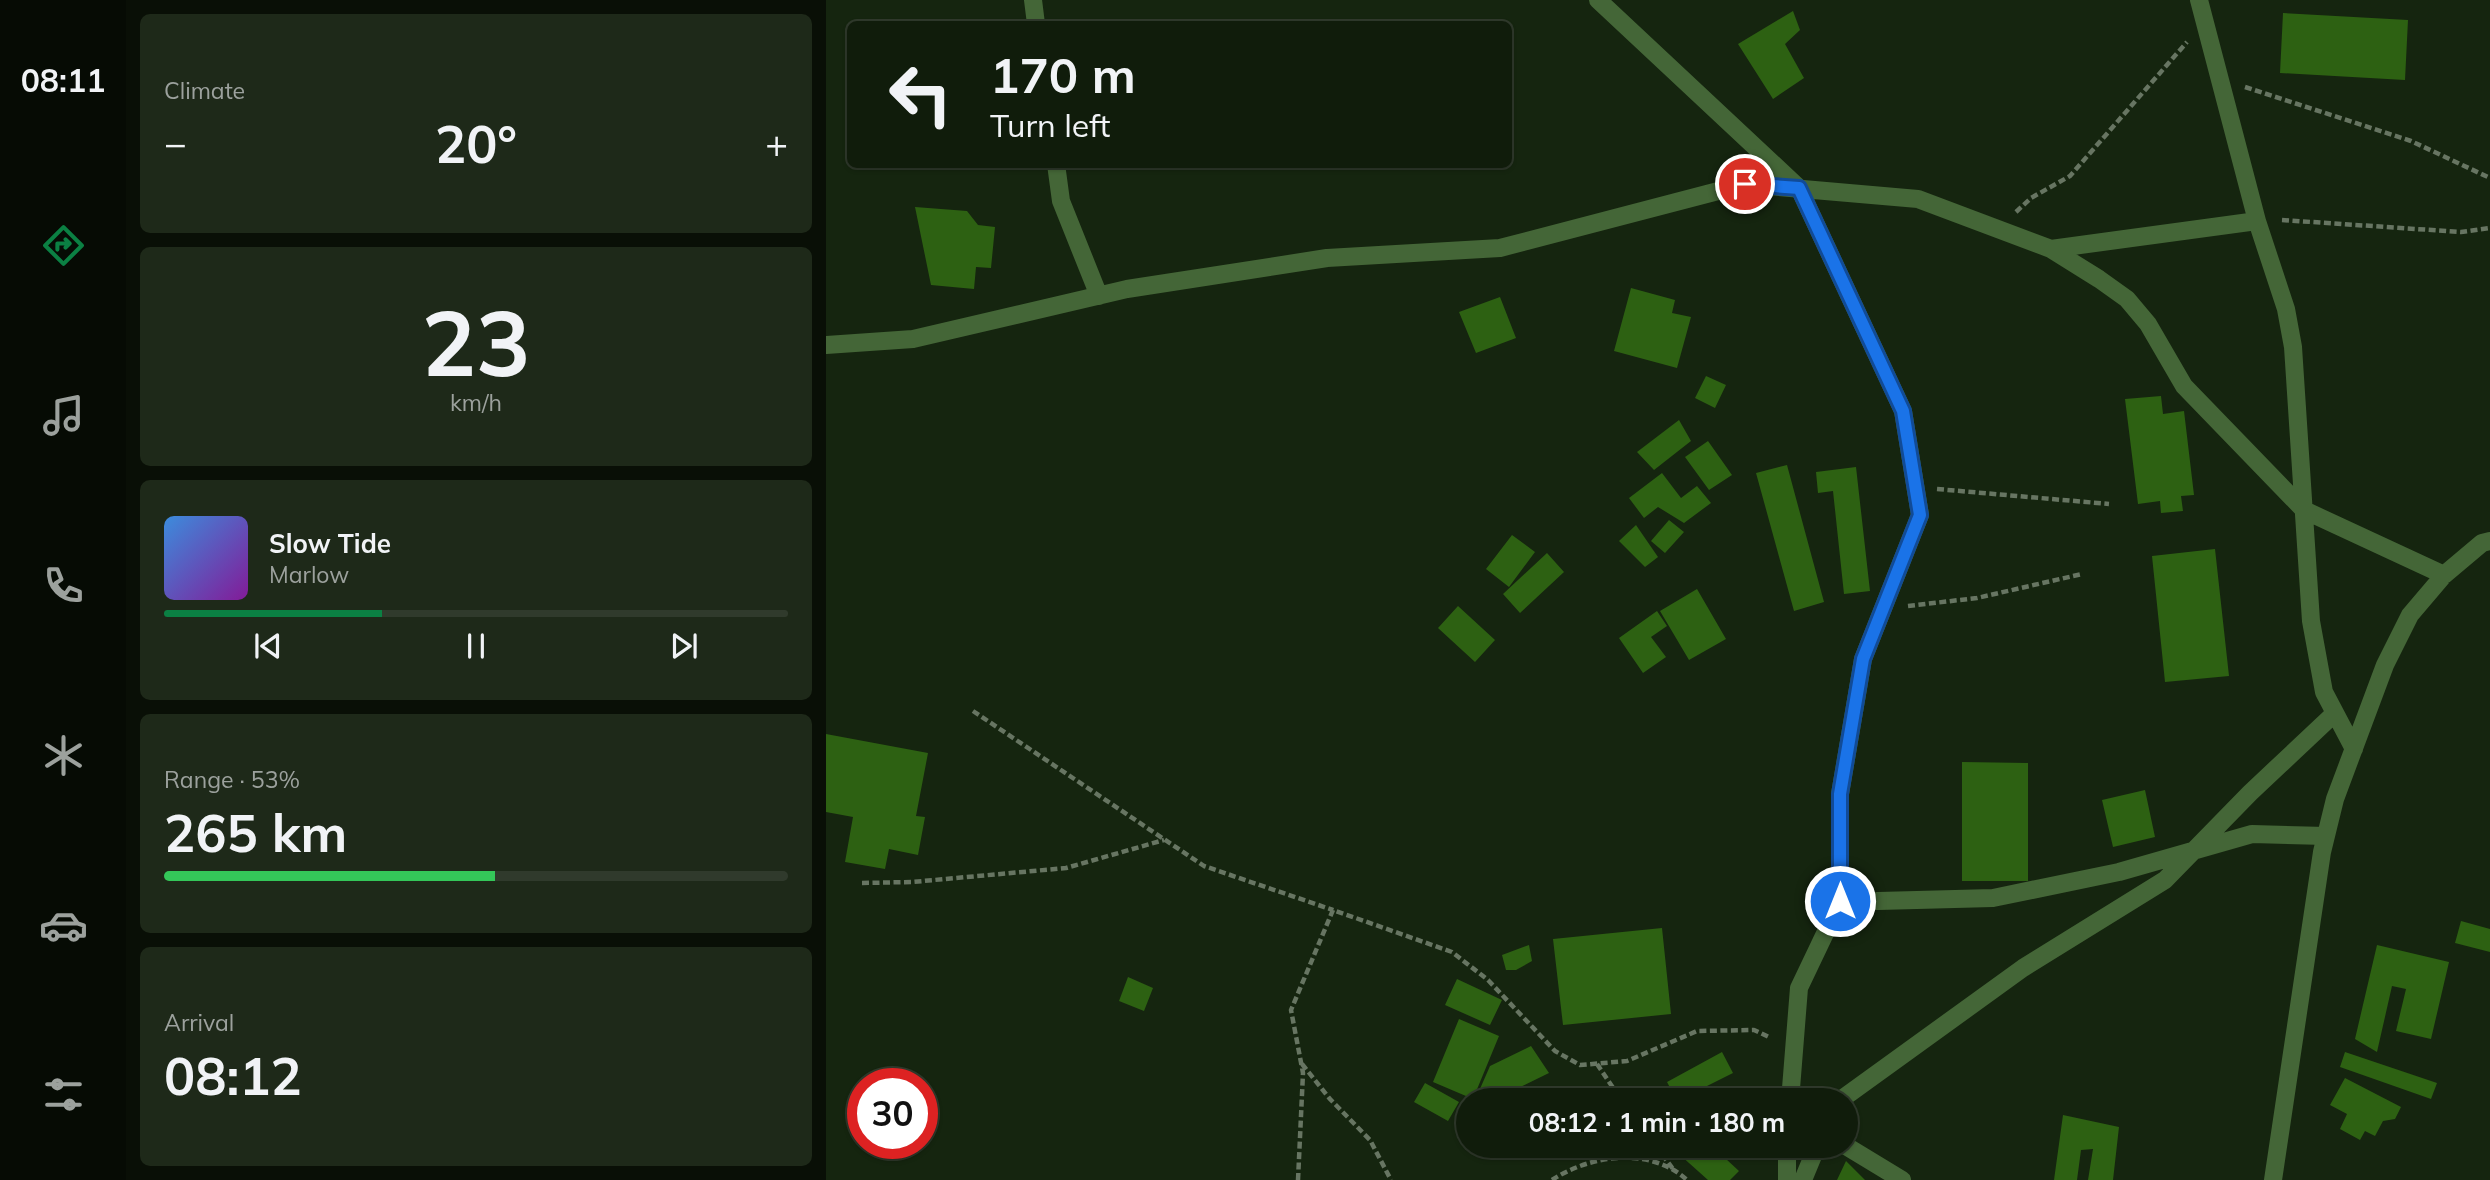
<!DOCTYPE html>
<meta charset="utf-8">
<style>
body{margin:0;font-family:Mulish,sans-serif;background:#1e2919;color:#f1f3f6;height:100vh;display:flex;flex-direction:column;font-size:26px;white-space:nowrap}
*{box-sizing:border-box;margin:0}
p{font-size:23px;color:#9ca19d}
.icon{flex:none;width:38px;height:38px;fill:none;stroke:currentColor;stroke-width:2;stroke-linecap:round;stroke-linejoin:round}
.map{position:relative;flex:1;overflow:hidden}
.sheet{display:flex;flex-direction:column;gap:14px;padding:14px;background:#090f06;width:700px}
.sheet>*{flex:none}
.hud{position:absolute;left:21px;top:21px;width:665px;height:147px;border-radius:10px;box-shadow:0 2px 5px #0004,0 0 0 2px #303a2c;background:#101c0b;color:#f1f3f6;overflow:hidden}
.speed{position:absolute;left:21px;top:1068px;display:flex;gap:14px;font-size:35px;font-weight:700;text-align:center}
.speed>*{display:grid;place-content:center;width:91px;height:91px;border-radius:50%;background:#101c0b;box-shadow:0 2px 5px #0004,0 0 0 2px #303a2c;line-height:1}
.speed .limit{border:10px solid #d22;background:#fff;color:#111}
.pin{position:absolute;display:grid;place-items:center;width:60px;height:60px;color:#fff;margin:-30px;border:4px solid #fff;border-radius:50%;box-shadow:0 2px 7px #0007}
.me{position:absolute;width:77px;margin:-38px;rotate:0deg;stroke-linejoin:round;filter:drop-shadow(0 0 5px #0008)}
.turn{display:flex;align-items:center;gap:24px;height:147px;padding:0 28px;font-size:32px}
.turn .icon{width:91px;height:91px;stroke-width:2.5}
.turn b{display:block;font-size:49px;line-height:60px}
.big{font-size:52px;font-weight:700;line-height:1.1}
.sheet .tile{flex:1;display:flex;flex-direction:column;justify-content:center;gap:10px;min-width:0;padding:0 24px;border-radius:10px;background:#1e2919}
.sheet .dial{align-items:center;gap:0}
.dial b{font-size:91px;line-height:1}
.song{display:flex;align-items:center;gap:21px}
.cover{width:84px;height:84px;border-radius:10px;background:linear-gradient(135deg,hsl(210 70% 55%),hsl(290 70% 35%))}
.played{height:7px;border-radius:4px;background:linear-gradient(90deg,#0b8043 35%,#303a2c 35%)}
.keys{display:flex;justify-content:space-around;direction:ltr}
.heat{display:flex;justify-content:space-between;align-items:center;font-size:38px;direction:ltr}
.charge{height:10px;border-radius:5px;background:linear-gradient(90deg,#34c759 53%,#303a2c 0)}
.trip{position:absolute;left:630px;top:1088px;width:402px;height:70px;border-radius:35px;background:#101c0b;box-shadow:0 2px 5px #0004,0 0 0 2px #303a2c;font-weight:700;line-height:70px;text-align:center}
main{display:flex;flex:1;min-height:0}
.tab-bar{display:flex;flex-direction:column;width:126px;justify-content:space-around;align-items:center;background:#060b04;color:#9ca19d}
.tab-bar .icon{width:49px;height:49px}
.tab-bar .selected{color:#0b8043}
.tab-bar b{font-size:32px;color:#f1f3f6}
.map>svg:first-child{display:block}
.building{fill:#2d6112}
.lines{fill:none;stroke-linecap:round;stroke-linejoin:round}
.path{stroke:#677562;stroke-width:4.5;stroke-dasharray:7 3.5;stroke-linecap:butt}
.minor{stroke:#446637;stroke-width:18}
.route-casing{stroke:#114b97;stroke-width:18}
.route{stroke:#1a73e8;stroke-width:12}
</style>
<main>
<nav class="tab-bar">
<b>08:11</b>
<svg class="icon selected" aria-label="directions" viewBox="0 0 24 24"><path d="M12 3l9 9-9 9-9-9zM9 14v-3h6M13 9l2 2-2 2"/></svg>
<svg class="icon" aria-label="music" viewBox="0 0 24 24"><path d="M9 18V5l10-2v13"/><circle cx="6" cy="18" r="3"/><circle cx="16" cy="16" r="3"/></svg>
<svg class="icon" aria-label="phone" viewBox="0 0 24 24"><path d="M5 4h4l2 5-3 2q2 4 5 5l2-3 5 2v4C11 20 4 13 5 4z"/></svg>
<svg class="icon" aria-label="climate" viewBox="0 0 24 24"><path d="M12 3v18M4 7l16 10M4 17L20 7"/></svg>
<svg class="icon" aria-label="car" viewBox="0 0 24 24"><path d="M5 17H2v-5l4-1 3-4h7l3 4 3 1v5h-3M9 17h6M6 11h13"/><circle cx="7" cy="17" r="2"/><circle cx="17" cy="17" r="2"/></svg>
<svg class="icon" aria-label="filters" viewBox="0 0 24 24"><path d="M4 7h16M4 17h16"/><circle cx="9" cy="7" r="2"/><circle cx="15" cy="17" r="2"/></svg>
</nav>
<section class="sheet">
<div class="tile"><p>Climate</p>
<div class="heat"><a>−</a><b class="big">20°</b><a>+</a></div>
</div>
<div class="tile dial"><b>23</b><p>km/h</p></div>
<div class="tile">
<div class="song"><i class="cover"></i><div><b>Slow Tide</b><p>Marlow</p></div></div>
<div class="played"></div>
<div class="keys"><svg class="icon" aria-label="previous" viewBox="0 0 24 24"><path d="M18 5L8 12l10 7zM5 5v14"/></svg><svg class="icon" aria-label="pause" viewBox="0 0 24 24"><path d="M8 5v14M16 5v14"/></svg><svg class="icon" aria-label="next" viewBox="0 0 24 24"><path d="M6 5l10 7-10 7zM19 5v14"/></svg></div>
</div>
<div class="tile"><p>Range · 53%</p><b class="big">265 km</b><div class="charge"></div></div>
<div class="tile"><p>Arrival</p><b class="big">08:12</b></div>
</section>
<div class="map">
<svg width="1664" height="1180" viewBox="0 0 1664 1180">
<rect width="100%" height="100%" fill="#15250f"/>
<path class="building" d="M967 11 974 30 959 44 978 78 947 99 912 44Z
M1457 13 1582 20 1579 80 1454 73Z
M89 207 141 211 152 225 169 227 165 268 150 267 148 289 105 285Z
M805 288 849 300 846 313 865 317 851 368 788 351Z
M674 297 690 338 650 353 633 312Z
M880 376 900 385 889 408 869 398Z
M1335 396 1337 414 1358 411 1368 495 1355 496 1357 511 1335 513 1334 501 1312 504 1299 399Z
M853 420 865 441 828 470 811 452Z
M882 441 906 475 883 490 859 457Z
M961 465 998 602 968 611 930 473Z
M1030 467 1044 591 1018 594 1007 491 992 493 990 472Z
M836 473 855 498 871 486 885 503 858 523 832 507 818 518 803 498Z
M843 520 858 532 839 553 825 541Z
M810 525 832 557 819 567 793 541Z
M686 535 709 552 683 587 660 569Z
M1389 549 1403 676 1339 682 1326 556Z
M721 553 738 572 694 613 677 594Z
M871 589 900 639 863 660 834 611Z
M632 606 669 640 649 662 612 628Z
M831 611 841 626 825 637 840 657 817 673 793 638Z
M0 734 102 753 90 816 99 817 92 855 63 849 59 869 19 862 27 817 0 812Z
M1136 762 1202 763V881H1136Z
M1319 790 1329 837 1287 847 1276 800Z
M1635 921 1664 929V952L1629 943Z
M836 928 845 1014 737 1025 727 939Z
M703 945 706 961 690 970H680L676 955Z
M1551 945 1623 962 1605 1039 1570 1031 1580 989 1566 986 1551 1052 1529 1039Z
M302 977 327 988 318 1011 293 1001Z
M631 979 676 1000 664 1025 619 1005Z
M633 1019 673 1036 647 1099 607 1082Z
M705 1046 723 1073 666 1101H652L650 1098 664 1066Z
M896 1052 907 1073 851 1101 841 1082Z
M1519 1052 1611 1083 1605 1099 1514 1067Z
M1519 1078 1575 1107 1569 1119 1557 1121 1549 1136 1539 1131 1534 1140 1514 1129 1521 1114 1504 1105Z
M599 1083 633 1102 622 1121 588 1102Z
M1237 1115 1293 1127 1287 1180H1262L1267 1149 1255 1150 1251 1180H1228Z
M844 1146H886L913 1171 904 1180H882Z
M1020 1161 1039 1180H1011Z"/>
<g class="lines">
<path class="path" d="M1419 87 1585 141 1664 178
M1190 212 1205 198 1244 176 1361 42
M1456 220 1635 232 1664 228
M1111 489 1283 504
M1082 606 1151 598 1256 574
M147 711 378 866 507 910
M36 883 86 882 240 868 338 840
M476 1064 504 1099 544 1140 565 1180
M771 1064 796 1101
M830 1146 847 1169
M472 1180 477 1073 465 1010 507 910 626 952 662 980 729 1051 754 1065 801 1061 871 1031 928 1030 945 1038
M726 1180C764 1155 824 1146 861 1180"/>
<path class="minor" d="M207 0 210 24
M772 0 973 188 1077 411 1094 515 1037 659 1014 794V902
M1373 0 1431 221 1460 309 1467 347 1485 621 1498 692 1528 749
M230 164 235 201 273 296
M1225 249 1431 221
M0 345 87 339 301 289 501 258 674 248 919 184 1092 199 1225 249 1273 279 1301 299 1322 324 1358 386 1478 510 1618 575
M964 1101 973 988 1014 902 1167 898 1293 872 1426 834 1500 836
M1013 1101 1197 968 1339 880 1424 793 1509 713
M961 1146V1180
M1020 1146 1076 1180
M977 1180 991 1146
M1447 1180 1496 852 1509 799 1559 665 1584 615 1618 575 1656 543 1664 541"/>
</g>
<g class="lines">
<g class="route-casing">
<path id="route" d="M919 184 973 188 1077 411 1094 515 1037 659 1014 794V901"/>
</g>
<use href="#route" class="route"/>
</g>
</svg>
<div class="speed"><div class="limit">30</div></div>
<div class="pin" style="left:919px;top:184px;background:#d93025"><svg class="icon" aria-label="arrive" viewBox="0 0 24 24"><path d="M6 21V4h12l-3 4 3 4H6"/></svg></div>
<svg class="me" style="left:1014px;top:901px" viewBox="-20 -20 40 40"><circle r="17" fill="#1a73e8" stroke="#fff" stroke-width="3"/><path d="M0-11L8 9 0 5-8 9z" fill="#fff"/></svg>
<div class="trip">08:12 · 1 min · 180 m</div>
<div class="hud">
<div class="turn"><svg class="icon" aria-label="left" viewBox="0 0 24 24"><path d="M17 20v-9H6M10 6l-5 5 5 5"/></svg><div><b>170 m</b>Turn left</div></div>
</div>
</div>
</main>
